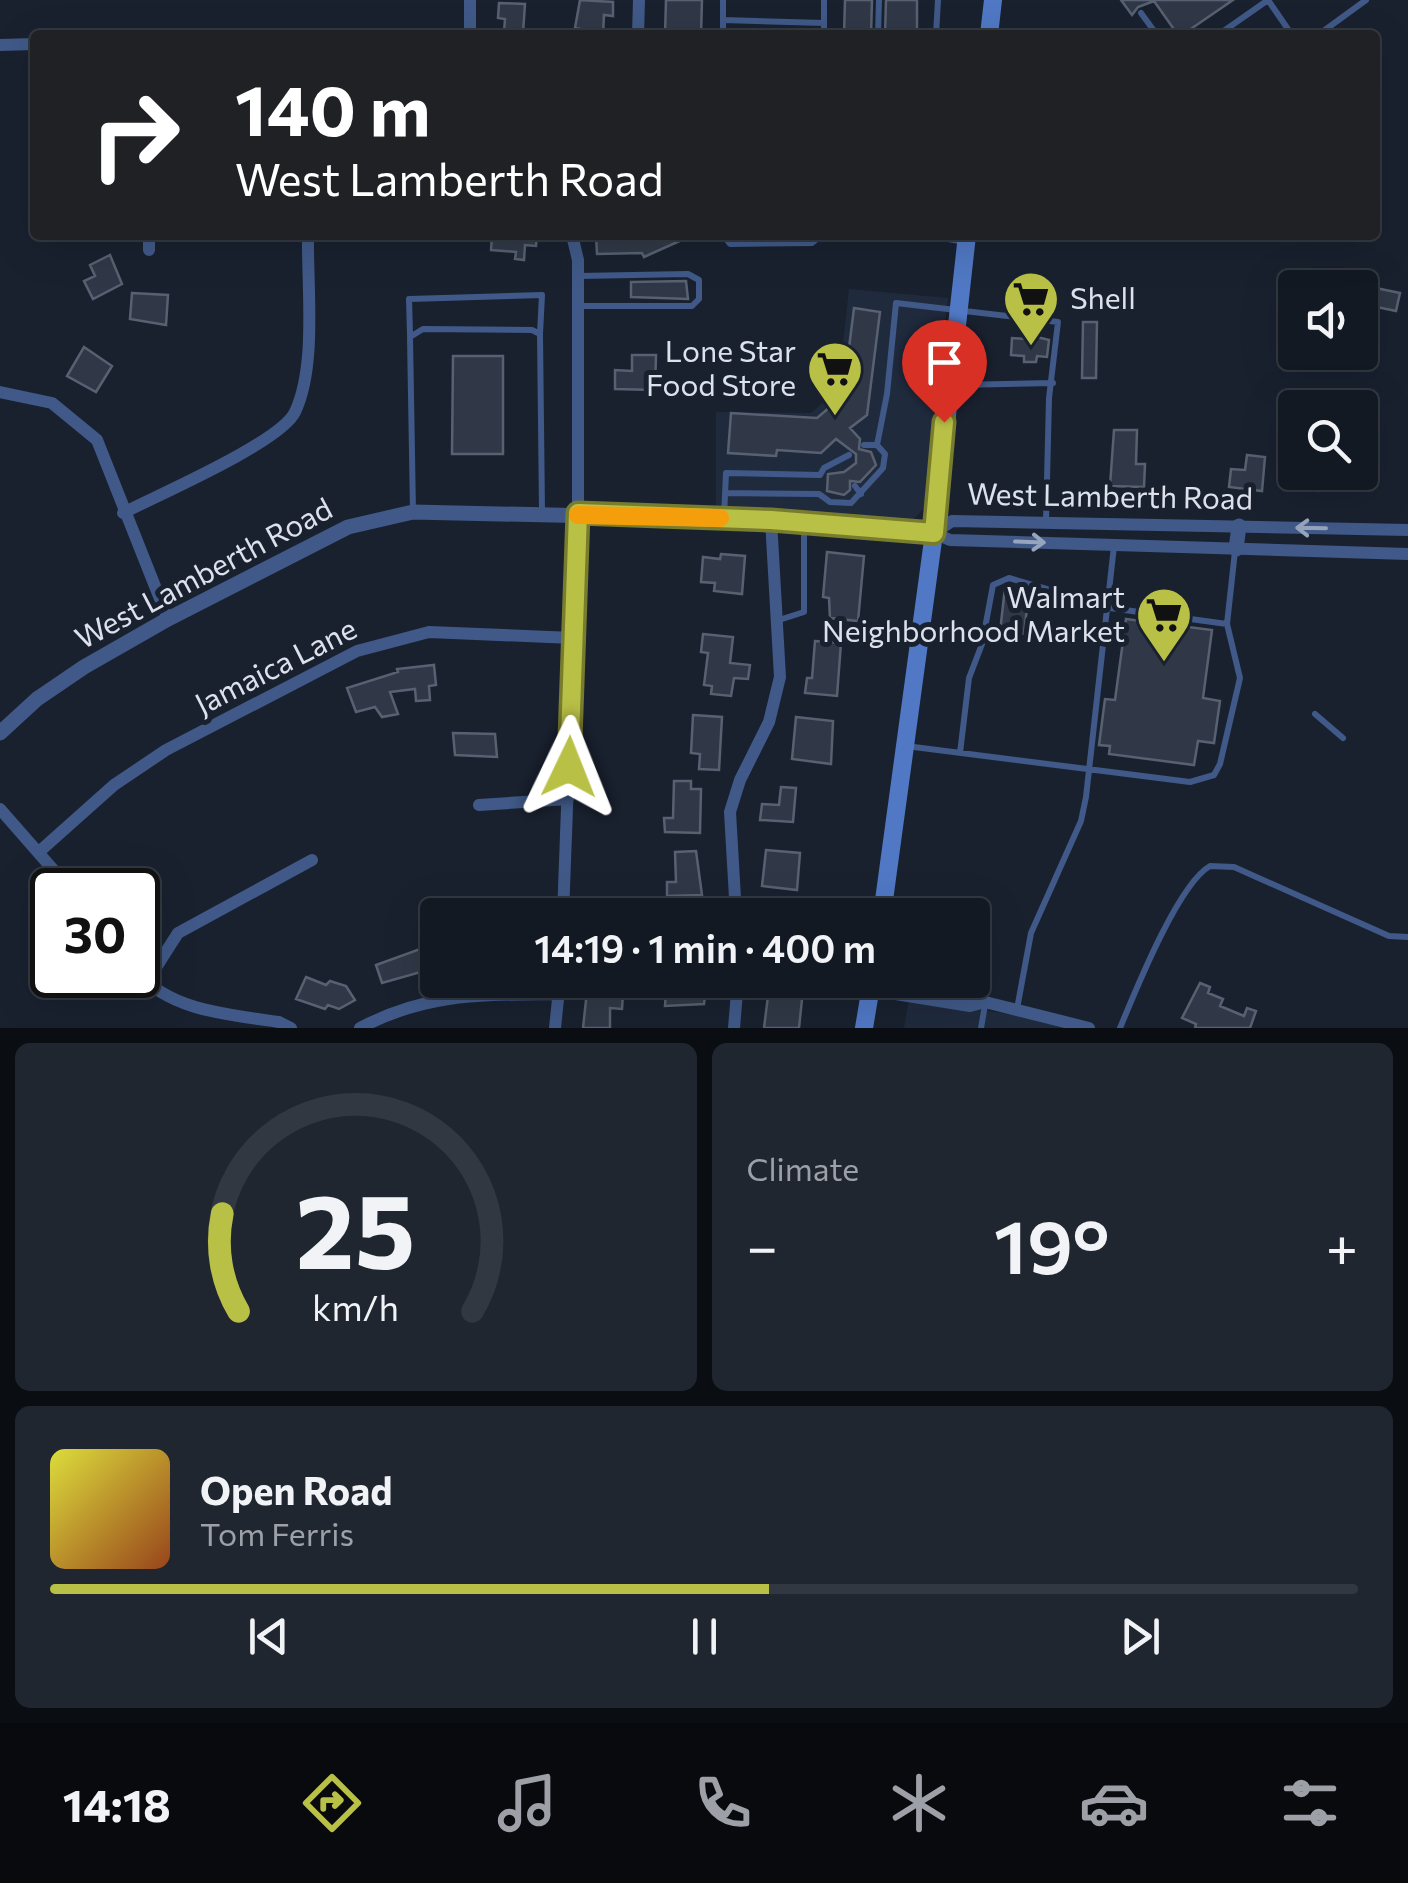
<!DOCTYPE html>
<meta charset="utf-8">
<style>
body{margin:0;font-family:Commissioner,sans-serif;background:#202630;color:#f1f3f6;height:100vh;display:flex;flex-direction:column;font-size:38px;white-space:nowrap}
*{box-sizing:border-box;margin:0}
p{font-size:32px;color:#9da0a6}
.icon{flex:none;width:55px;height:55px;fill:none;stroke:currentColor;stroke-width:2;stroke-linecap:round;stroke-linejoin:round}
.map{position:relative;height:1028px;overflow:hidden}
.details{display:flex;flex-direction:column;gap:15px;padding:15px;background:#0a0e13;flex:1}
.details>*{flex:none}
.top-card{position:absolute;left:30px;top:30px;width:1350px;height:210px;border-radius:10px;box-shadow:0 10px 40px #0002,0 0 0 2px #323841;background:#202124;color:#fff;overflow:hidden}
.tools{position:absolute;left:1278px;top:270px;display:grid;gap:20px}
.tools a{display:grid;place-items:center;width:100px;height:100px;border-radius:10px;background:#131923;box-shadow:0 10px 40px #0002,0 0 0 2px #323841;font-size:50px}
.speed{position:absolute;left:30px;top:868px;display:flex;gap:20px;font-size:50px;font-weight:700;text-align:center}
.speed>*{display:grid;place-content:center;width:130px;height:130px;border-radius:50%;background:#131923;box-shadow:0 10px 40px #0002,0 0 0 2px #323841;line-height:1}
.speed .limit{border:5px solid #111;border-radius:15px;background:#fff;color:#111}
.pin{position:absolute;display:grid;place-items:center;width:85px;height:85px;color:#fff;margin:-102px -42px;border-radius:50% 50% 50% 0;rotate:-45deg;box-shadow:0 0 10px #0007}
.pin .icon{rotate:45deg}
.me{position:absolute;width:110px;margin:-55px;rotate:2deg;stroke-linejoin:round;filter:drop-shadow(0 0 8px #0008)}
.turn{display:flex;align-items:center;gap:35px;height:210px;padding:0 40px;font-size:45px}
.turn .icon{width:130px;height:130px;stroke-width:2.5}
.turn b{display:block;font-size:70px;line-height:85px}
.big{font-size:75px;font-weight:600;line-height:1.1}
.details .widget{flex:1;display:flex;flex-direction:column;justify-content:center;gap:15px;min-width:0;padding:0 35px;border-radius:15px;background:#202630}
.details .dial{align-items:center;gap:0}
.dial svg{height:260px;overflow:visible;fill:none;stroke:#323841;stroke-width:7;stroke-linecap:round;text-anchor:middle}
.dial text{fill:#f1f3f6;stroke:none}
.song{display:flex;align-items:center;gap:30px}
.cover{width:120px;height:120px;border-radius:15px;background:linear-gradient(135deg,hsl(60 70% 55%),hsl(20 70% 35%))}
.played{height:10px;border-radius:5px;background:linear-gradient(90deg,#b9c046 55%,#323841 55%)}
.keys{display:flex;justify-content:space-around;direction:ltr}
.heat{display:flex;justify-content:space-between;align-items:center;font-size:55px;direction:ltr}
.details .tiles{flex:1;display:grid;gap:15px;grid-template-columns:1fr 1fr}
.widget:last-child{grid-column:span 2}
.trip{position:absolute;left:420px;top:898px;width:570px;height:100px;border-radius:10px;background:#131923;box-shadow:0 10px 40px #0002,0 0 0 2px #323841;font-weight:600;line-height:100px;text-align:center}
.tab-bar{display:flex;height:160px;justify-content:space-around;align-items:center;background:#080a0e;color:#9da0a6}
.tab-bar .icon{width:70px;height:70px}
.tab-bar .on{color:#b9c046}
.tab-bar b{font-size:45px;color:#f1f3f6}
.map>svg:first-child{display:block}
.built{fill:#1f2a3d}
.building{fill:#303847;stroke:#586171;stroke-width:2.5}
.lines{fill:none;stroke-linecap:round;stroke-linejoin:round}
.service{stroke:#405988;stroke-width:6}
.minor{stroke:#405988;stroke-width:12}
.tertiary{stroke:#405988;stroke-width:15}
.secondary{stroke:#5078c4;stroke-width:18}
.oneway{stroke:#96a4be}
.route-casing{stroke:#787d2e;stroke-width:25}
.route{stroke:#b9c046;stroke-width:18}
.slow{stroke:#f59e0b;stroke-width:18}
.labels{text-anchor:middle;stroke-width:10;stroke-linejoin:round;paint-order:stroke}
.poi-label{font-size:30px;fill:#dce1eb;stroke:#19212f;text-anchor:end}
.street-label{font-size:30px;fill:#dce1eb;stroke:#19212f}
</style>
<div class="map">
<svg width="1408" height="1028" viewBox="0 0 1408 1028">
<rect width="100%" height="100%" fill="#19212f"/>
<path class="built" d="M849 289 948 298 925 507 912 521 904 523 716 514V412L811 413 838 389Z
M909 999 1061 1022 1075 1028H904Z"/>
<path class="building" d="M580 0 613 2V16L604 15 603 35H581V29L575 28Z
M666 0H702L701 35H665Z
M845 0H872L871 35H844Z
M886 0H917V35H885Z
M1121 0H1233L1182 35H1178L1154 1 1138 7 1132 15Z
M499 3 525 4 523 33 504 32 505 19 498 18Z
M492 235H537L536 246 525 245 524 260 515 259 516 252 491 250Z
M596 235H693L644 257 642 253 597 254Z
M110 255 122 284 93 299 84 281 95 276 90 265Z
M631 282 686 281 688 299 631 297Z
M1376 288 1400 293 1396 311 1372 306Z
M132 293 168 295 166 325 130 319Z
M854 308 880 312 867 415 850 428 860 439 859 449 871 452 876 465 860 482 850 481V490L844 495 827 491 828 474 844 472 856 463V454L836 439 821 453 777 450 776 456 728 453 731 413 817 418 843 396Z
M1083 322H1097L1096 378H1082Z
M1025 334 1049 340 1047 357 1037 356 1036 362H1024V356L1011 355 1012 338 1025 339Z
M84 347 112 366 96 392 67 376Z
M632 355H656L655 390 615 389V370L632 371Z
M453 356H503V454H452Z
M1114 430H1137L1136 464H1145L1144 487 1110 486Z
M1247 455 1265 457 1262 491 1229 487 1231 469 1245 470Z
M1297 472H1320L1318 491 1287 488 1289 476 1297 477Z
M827 552 864 556 858 621 830 618 829 598 823 597Z
M721 554 745 556 742 594 714 591 715 583 701 582 703 557 720 559Z
M1009 585 1029 591 1024 634 1000 632 1005 587Z
M1126 619 1212 630 1203 698 1220 701 1214 743 1198 741 1194 765 1109 754 1110 746 1099 745 1105 699 1115 700Z
M703 634 733 637 730 663 750 665 748 679 734 678 731 696 711 694 712 686 704 685 708 653 701 652Z
M815 641 841 643 837 696 805 693 807 678H812Z
M434 665 436 685 429 686 430 700 416 701 415 689 390 692 398 714 382 717 375 707 356 712 347 688 398 672 397 669Z
M693 715 722 717 719 770 699 769 700 754 691 753Z
M796 717 833 721 831 764 792 759Z
M453 733 495 734 497 757 455 755Z
M674 781H691V789H701L700 833 665 832 664 818H673Z
M781 787 796 788 793 822 760 820 762 804 779 805Z
M766 850 800 853 797 890 762 886Z
M696 851 702 895 667 896V882H676L675 852Z
M420 949 428 970 382 983 376 965Z
M306 977 326 985 330 981 346 986 355 1000 339 1009 328 1005 325 1009 296 999Z
M676 980H707L704 1004 665 1006 666 991 675 992Z
M770 980H804L799 1028H764Z
M1200 983 1210 987 1208 993 1223 999 1220 1006 1244 1016 1247 1008 1256 1011 1250 1028H1195L1196 1024 1182 1018Z
M587 991 623 994 622 1009 610 1008V1028H583Z"/>
<g class="lines">
<path class="service" d="M824 0V35
M1268 0 1292 35
M1141 13 1157 35
M723 20 824 23
M723 35V0
M878 35 879 0
M936 35 938 0
M1218 35 1268 0
M1318 35 1366 0
M723 235 730 244 812 243 822 235
M926 235 965 242
M578 276 688 274 699 280V299L692 306H579
M410 335 409 299 542 295 540 334
M955 385 1053 383
M864 445H877L887 394 896 303 1058 322 1049 398 1046 521
M855 486 861 494
M725 493 819 494 830 502 851 503 883 468 885 454 877 445
M413 512 410 337 423 329 532 330 540 334 542 511
M724 517 726 473 820 475 824 468 849 455
M1110 608 1227 624
M779 620 804 612V523
M1315 714 1343 738
M906 746 1190 782 1214 775 1220 764 1240 678 1227 624 1235 551
M960 753 969 678 982 644 993 585 1009 578 1064 594 1111 598
M1017 1009 1031 933 1081 821 1086 797 1114 546
M981 1028 985 1005
M1120 1028C1135 992 1178 884 1210 866L1234 867 1389 936 1408 937"/>
<path class="minor" d="M470 35V0
M638 35 639 0
M0 45 35 44
M149 250V235
M0 392 52 403 97 440 168 619
M123 513C158 495 281 442 295 412 317 366 307 286 308 235
M934 533 952 521 1408 530
M934 533 950 540 1408 554
M479 805 568 799
M0 809 71 890
M40 851 114 785 166 750 357 651 429 632 573 638
M563 915 578 513V260L572 235
M736 915 730 812 740 780 769 722 780 677 771 520
M138 972C169 1011 232 1015 279 1022L291 1028
M910 980 974 991 985 1002
M146 983 178 933 312 860
M871 990 970 1006 985 1002 1089 1028
M360 1028C428 992 485 995 559 994
M555 1028 560 980
M734 1028 738 980"/>
<path class="tertiary" d="M1236 549 1239 526
M0 733 37 699 84 667 168 619 348 527 413 512 771 520 934 533"/>
<path class="secondary" d="M989 35 993 0
M882 915 934 533 967 235
M864 1028 872 980"/>
</g>
<defs><path id="oneway-shaft" d="M-6 0H5M1.5-3L5.5 0L1.5 3" fill="none" stroke-width="1.6" stroke-linecap="round" stroke-linejoin="round" transform="scale(2.5)"/></defs>
<g class="oneway">
<use href="#oneway-shaft" transform="translate(1311 528) rotate(-179)"/>
<use href="#oneway-shaft" transform="translate(1030 542) rotate(2)"/>
</g>
<g class="lines">
<g class="route-casing">
<path id="route" d="M569 767 578 513 771 520 934 533 944 422"/>
</g>
<use href="#route" class="route"/>
<path class="slow" d="M578 515 720 518"/>
</g>
<defs>
<g id="supermarket-pin" transform="scale(2.875)"><path d="M0 17L-7.5 6A9.5 9.5 0 1 1 7.5 6Z" fill="#b9c046" stroke="#19212f"/><path d="M-6-5.5h2.5l.6 2H6L4.5 2H-2.5L-4.4-4H-6ZM-1.5 3.2a1.3 1.3 0 1 0 .1 0ZM3 3.2a1.3 1.3 0 1 0 .1 0Z" fill="#111"/></g>
</defs>
<g fill-rule="evenodd">
<use href="#supermarket-pin" x="1031" y="299"/>
<use href="#supermarket-pin" x="835" y="369"/>
<use href="#supermarket-pin" x="1164" y="615"/>
</g>
<g class="labels">
<g class="poi-label">
<text x="1070" y="309" text-anchor="start">Shell</text>
<text x="796" y="362">Lone Star<tspan x="796" dy="34">Food Store</tspan></text>
<text x="1125" y="608">Walmart<tspan x="1125" dy="34">Neighborhood Market</tspan></text>
</g>
<g class="street-label">
<text transform="translate(1110 497) rotate(1)" y="10">West Lamberth Road</text>
<text transform="translate(204 574) rotate(-28)" y="10">West Lamberth Road</text>
<text transform="translate(276 667) rotate(-27)" y="10">Jamaica Lane</text>
</g>
</g>
</svg>
<div class="tools">
<a><svg class="icon" aria-label="sound" viewBox="0 0 24 24"><path d="M4 9h4l5-4v14l-5-4H4zM17 9q2 3 0 6"/></svg></a>
<a><svg class="icon" aria-label="search" viewBox="0 0 24 24"><circle cx="10" cy="10" r="6"/><path d="M15 15l6 6"/></svg></a>
</div>
<div class="speed"><div class="limit">30</div></div>
<div class="pin" style="left:944px;top:422px;background:#d93025"><svg class="icon" aria-label="arrive" viewBox="0 0 24 24"><path d="M6 21V4h12l-3 4 3 4H6"/></svg></div>
<svg class="me" style="left:569px;top:767px" viewBox="-20 -20 40 40"><path d="M0-17L14 15 0 8-14 15z" fill="#b9c046" stroke="#fff" stroke-width="4"/></svg>
<div class="trip">14:19 · 1 min · 400 m</div>
<div class="top-card">
<div class="turn"><svg class="icon" aria-label="right" viewBox="0 0 24 24"><path d="M7 20v-9h11M14 6l5 5-5 5"/></svg><div><b>140 m</b>West Lamberth Road</div></div>
</div>
</div>
<section class="details">
<div class="tiles">
<div class="widget dial"><svg viewBox="0 0 100 80">
<path d="M14 69A42 42 0 1 1 86 69"/>
<path d="M14 69A42 42 0 0 1 9 39" stroke="#b9c046"/>
<text x="50" y="56" font-size="32" font-weight="700">25</text>
<text x="50" y="72" font-size="11">km/h</text>
</svg></div>
<div class="widget"><p>Climate</p>
<div class="heat"><a>−</a><b class="big">19°</b><a>+</a></div>
</div>
<div class="widget">
<div class="song"><i class="cover"></i><div><b>Open Road</b><p>Tom Ferris</p></div></div>
<div class="played"></div>
<div class="keys"><svg class="icon" aria-label="previous" viewBox="0 0 24 24"><path d="M18 5L8 12l10 7zM5 5v14"/></svg><svg class="icon" aria-label="pause" viewBox="0 0 24 24"><path d="M8 5v14M16 5v14"/></svg><svg class="icon" aria-label="next" viewBox="0 0 24 24"><path d="M6 5l10 7-10 7zM19 5v14"/></svg></div>
</div>
</div>
</section>
<nav class="tab-bar">
<b>14:18</b>
<svg class="icon on" aria-label="directions" viewBox="0 0 24 24"><path d="M12 3l9 9-9 9-9-9zM9 14v-3h6M13 9l2 2-2 2"/></svg>
<svg class="icon" aria-label="music" viewBox="0 0 24 24"><path d="M9 18V5l10-2v13"/><circle cx="6" cy="18" r="3"/><circle cx="16" cy="16" r="3"/></svg>
<svg class="icon" aria-label="phone" viewBox="0 0 24 24"><path d="M5 4h4l2 5-3 2q2 4 5 5l2-3 5 2v4C11 20 4 13 5 4z"/></svg>
<svg class="icon" aria-label="climate" viewBox="0 0 24 24"><path d="M12 3v18M4 7l16 10M4 17L20 7"/></svg>
<svg class="icon" aria-label="car" viewBox="0 0 24 24"><path d="M5 17H2v-5l4-1 3-4h7l3 4 3 1v5h-3M9 17h6M6 11h13"/><circle cx="7" cy="17" r="2"/><circle cx="17" cy="17" r="2"/></svg>
<svg class="icon" aria-label="filters" viewBox="0 0 24 24"><path d="M4 7h16M4 17h16"/><circle cx="9" cy="7" r="2"/><circle cx="15" cy="17" r="2"/></svg>
</nav>
